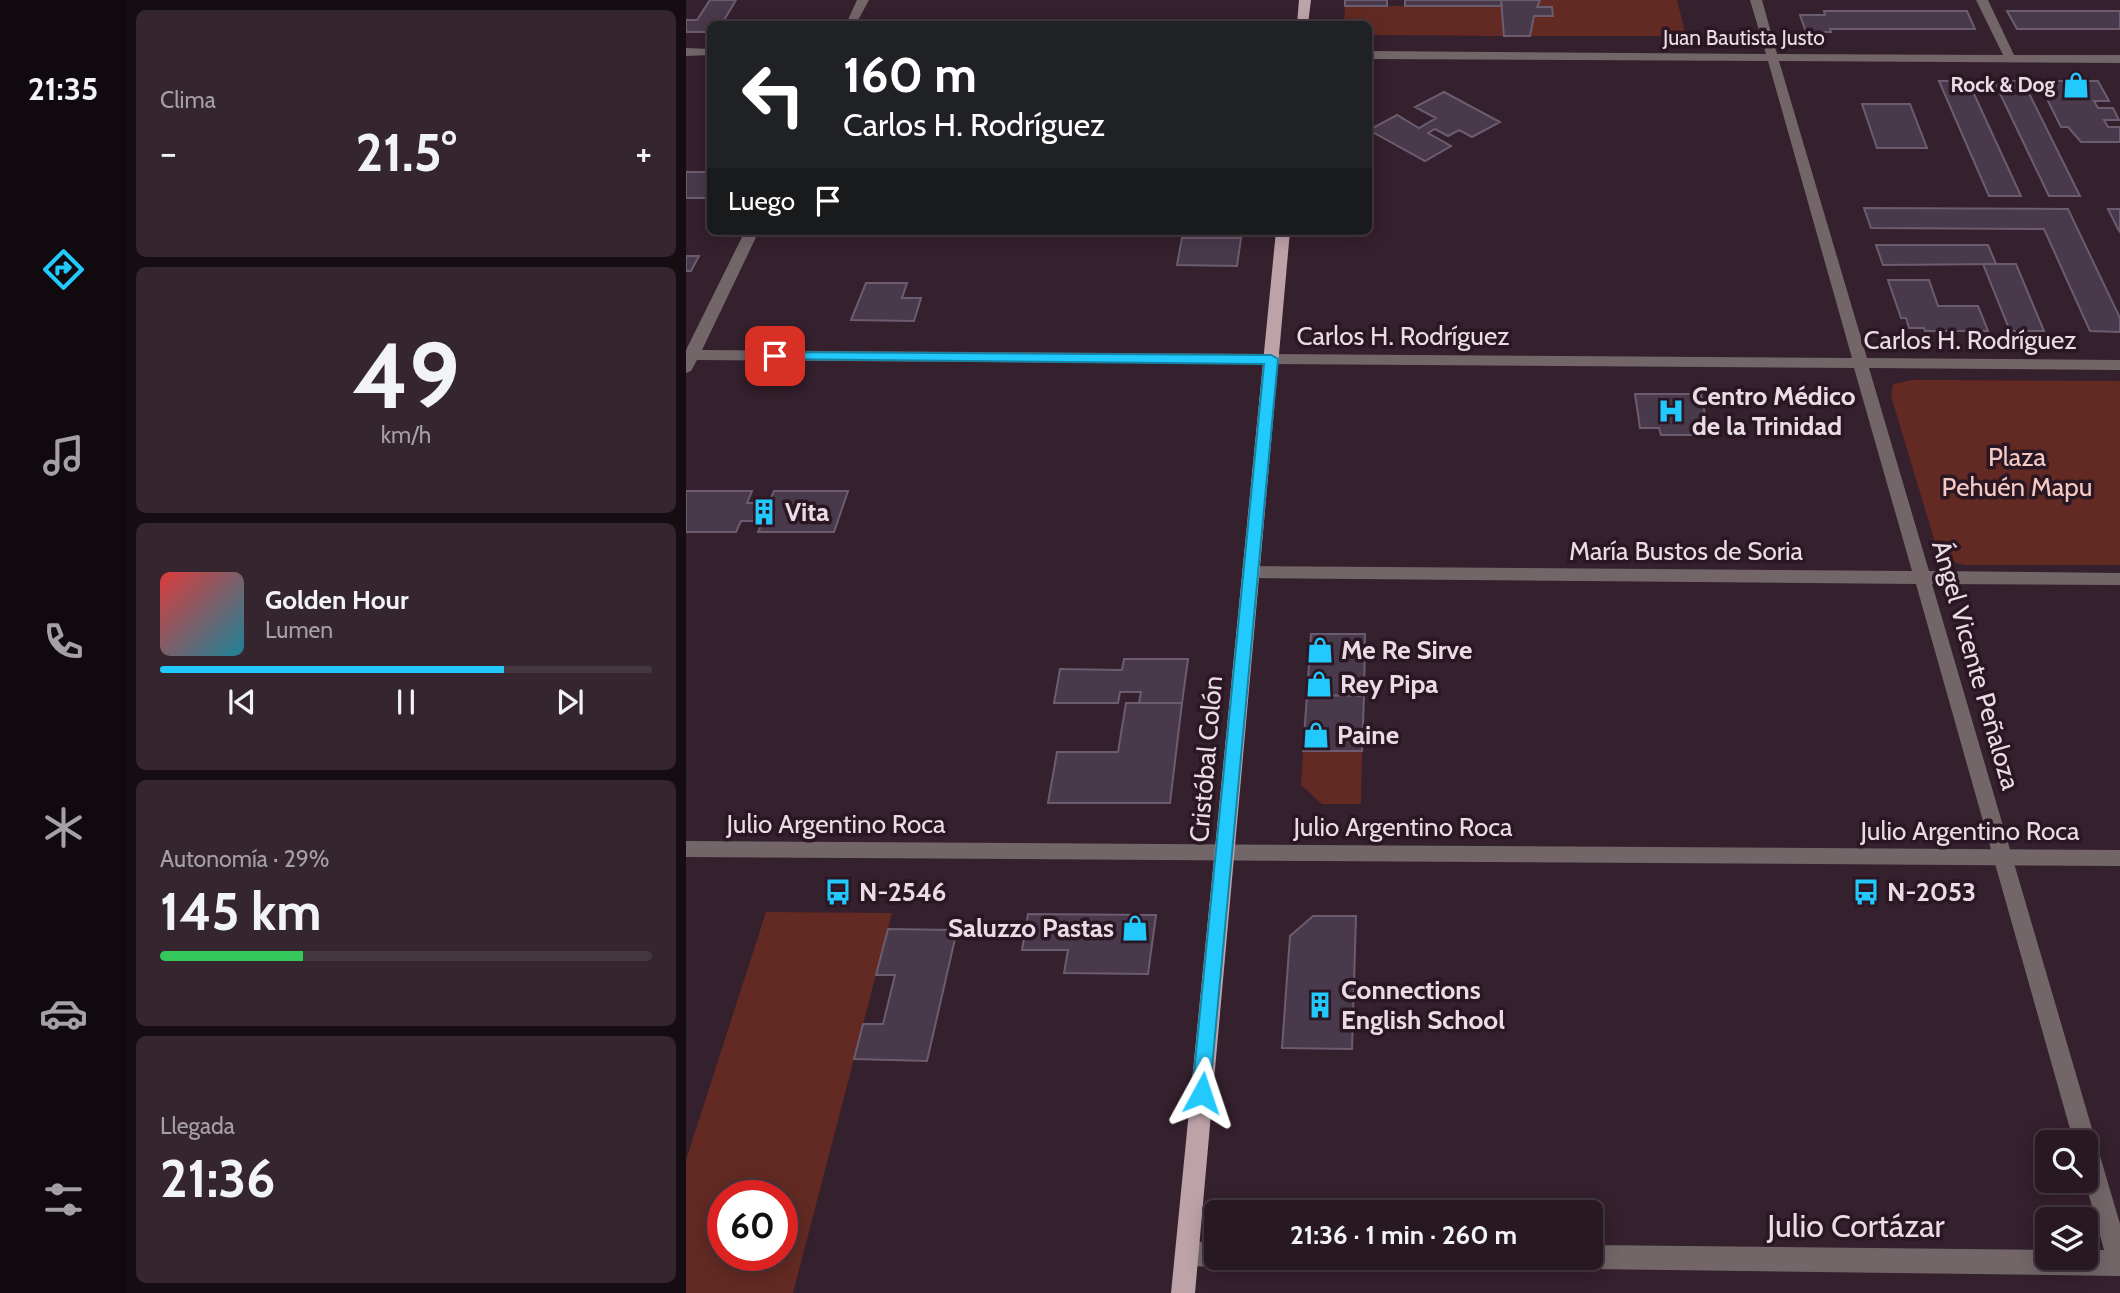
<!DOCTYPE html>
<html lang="es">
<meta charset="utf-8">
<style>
body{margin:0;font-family:Cabin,sans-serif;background:#34252f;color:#f1f3f6;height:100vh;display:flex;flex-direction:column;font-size:26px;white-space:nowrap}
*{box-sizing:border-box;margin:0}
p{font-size:23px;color:#a5a0a5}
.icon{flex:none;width:38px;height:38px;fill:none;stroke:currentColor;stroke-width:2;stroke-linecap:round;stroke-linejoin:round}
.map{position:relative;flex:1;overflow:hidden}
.side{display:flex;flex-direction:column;gap:10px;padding:10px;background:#160d13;width:560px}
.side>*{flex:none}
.top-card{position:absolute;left:21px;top:21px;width:665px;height:214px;border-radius:10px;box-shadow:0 4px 18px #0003,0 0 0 2px #443740;background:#202124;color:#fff;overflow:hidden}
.buttons{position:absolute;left:1349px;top:1130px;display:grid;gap:14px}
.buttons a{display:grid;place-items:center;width:63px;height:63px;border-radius:10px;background:#281822;box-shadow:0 4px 18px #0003,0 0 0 2px #443740;font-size:35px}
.speed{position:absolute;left:21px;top:1180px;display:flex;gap:14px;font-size:35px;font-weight:700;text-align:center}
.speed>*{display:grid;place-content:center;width:91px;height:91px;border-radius:50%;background:#281822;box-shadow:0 4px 18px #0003,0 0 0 2px #443740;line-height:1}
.speed .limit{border:10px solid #d22;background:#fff;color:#111}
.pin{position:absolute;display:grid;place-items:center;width:60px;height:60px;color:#fff;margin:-30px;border-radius:14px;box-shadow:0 4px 10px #0006}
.me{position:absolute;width:77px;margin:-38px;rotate:5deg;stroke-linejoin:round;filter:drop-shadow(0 0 5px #0008)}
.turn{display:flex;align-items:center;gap:24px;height:147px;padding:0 21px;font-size:32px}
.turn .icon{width:91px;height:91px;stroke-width:2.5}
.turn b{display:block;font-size:49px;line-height:60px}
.then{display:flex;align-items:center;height:66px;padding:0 21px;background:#0003;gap:14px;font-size:26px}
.big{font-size:52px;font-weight:800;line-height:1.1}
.side .tile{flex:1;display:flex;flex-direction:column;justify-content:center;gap:10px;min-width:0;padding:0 24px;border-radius:10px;background:#34252f}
.side .dial{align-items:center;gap:0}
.dial b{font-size:91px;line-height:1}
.song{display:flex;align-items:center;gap:21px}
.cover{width:84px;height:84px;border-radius:10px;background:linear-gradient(135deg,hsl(0 70% 55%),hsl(190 70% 35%))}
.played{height:7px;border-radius:4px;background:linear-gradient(90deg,#21c9fd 70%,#443740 70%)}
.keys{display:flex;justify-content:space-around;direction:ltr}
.heat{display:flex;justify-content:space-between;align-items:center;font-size:38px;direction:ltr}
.charge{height:10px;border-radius:5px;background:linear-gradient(90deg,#34c759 29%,#443740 0)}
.trip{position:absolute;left:518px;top:1200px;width:399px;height:70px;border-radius:10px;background:#281822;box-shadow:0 4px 18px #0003,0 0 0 2px #443740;font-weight:800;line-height:70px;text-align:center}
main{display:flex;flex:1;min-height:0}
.tab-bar{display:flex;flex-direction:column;width:126px;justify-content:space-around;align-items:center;background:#100a0e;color:#a5a0a5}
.tab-bar .icon{width:49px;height:49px}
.tab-bar .current{color:#21c9fd}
.tab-bar b{font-size:32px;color:#f1f3f6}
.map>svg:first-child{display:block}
.green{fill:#622a23;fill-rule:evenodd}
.building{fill:#48394b;stroke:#6c5c70;stroke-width:2}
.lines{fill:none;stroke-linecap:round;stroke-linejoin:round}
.minor{fill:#726668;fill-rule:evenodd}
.tertiary{fill:#726668;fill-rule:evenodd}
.primary{fill:#bda3a8;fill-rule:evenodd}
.route{fill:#21c9fd;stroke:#1583a4;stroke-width:2}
.labels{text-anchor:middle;stroke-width:7;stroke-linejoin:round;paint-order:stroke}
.far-street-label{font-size:21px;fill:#eadce4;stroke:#2a1723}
.far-poi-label{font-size:21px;font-weight:bold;fill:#eadce4;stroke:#2a1723;text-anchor:end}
.street-label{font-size:26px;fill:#eadce4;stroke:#2a1723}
.poi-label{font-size:26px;font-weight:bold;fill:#eadce4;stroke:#2a1723;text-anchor:start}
.park-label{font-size:26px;fill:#f5c8c1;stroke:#2a1723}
.near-street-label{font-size:32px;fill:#eadce4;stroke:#2a1723}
</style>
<main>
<nav class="tab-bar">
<b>21:35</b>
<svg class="icon current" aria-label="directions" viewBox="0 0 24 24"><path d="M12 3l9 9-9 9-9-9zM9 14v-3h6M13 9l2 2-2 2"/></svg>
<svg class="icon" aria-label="music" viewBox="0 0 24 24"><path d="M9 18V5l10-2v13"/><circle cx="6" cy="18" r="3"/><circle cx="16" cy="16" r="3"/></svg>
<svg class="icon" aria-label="phone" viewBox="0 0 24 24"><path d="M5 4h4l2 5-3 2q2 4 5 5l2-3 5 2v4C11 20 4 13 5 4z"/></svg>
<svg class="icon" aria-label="climate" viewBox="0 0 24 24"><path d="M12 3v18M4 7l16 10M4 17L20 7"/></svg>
<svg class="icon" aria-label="car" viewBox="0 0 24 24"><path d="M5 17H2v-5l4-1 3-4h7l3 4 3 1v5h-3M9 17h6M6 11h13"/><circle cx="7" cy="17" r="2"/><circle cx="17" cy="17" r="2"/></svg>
<svg class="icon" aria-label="filters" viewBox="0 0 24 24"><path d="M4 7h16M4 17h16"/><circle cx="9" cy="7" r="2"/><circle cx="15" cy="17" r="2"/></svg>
</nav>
<section class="side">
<div class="tile"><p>Clima</p>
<div class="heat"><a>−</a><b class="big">21.5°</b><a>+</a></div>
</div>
<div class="tile dial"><b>49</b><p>km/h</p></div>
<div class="tile">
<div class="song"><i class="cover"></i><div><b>Golden Hour</b><p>Lumen</p></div></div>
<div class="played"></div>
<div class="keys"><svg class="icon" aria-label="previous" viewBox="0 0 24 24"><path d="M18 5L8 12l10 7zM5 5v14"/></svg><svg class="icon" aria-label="pause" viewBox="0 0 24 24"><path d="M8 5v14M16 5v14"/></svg><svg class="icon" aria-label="next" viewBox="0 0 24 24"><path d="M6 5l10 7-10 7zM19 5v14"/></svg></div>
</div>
<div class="tile"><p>Autonomía · 29%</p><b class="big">145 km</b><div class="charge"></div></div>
<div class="tile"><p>Llegada</p><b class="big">21:36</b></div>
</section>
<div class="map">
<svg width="1434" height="1293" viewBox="0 0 1434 1293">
<rect width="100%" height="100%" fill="#35202d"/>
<path class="green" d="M854 0H991L1000 36H844L848 16H867L851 7Z
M659 6H816L818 36 683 35 682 24H658Z
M1226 380 1434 381V565H1279L1261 561 1251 549 1205 396 1207 384Z
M617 751H676L675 804H636L615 785Z
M80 912 206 913 107 1293H0V1160ZM37 1195H96V1255H37Z"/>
<path class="building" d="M24 0H50L38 20H54L52 24H24V32H0V20H11Z
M659 0H701V6H659Z
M719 0H815L816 6H719Z
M815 0H854L851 7H866L867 16H848L844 36H818Z
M1138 11H1281L1289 29H1144L1145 32H1120L1114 15H1139Z
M1321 11H1434V29H1331Z
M1253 81H1282L1335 196H1303Z
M1308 81H1337L1394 196H1363Z
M1362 81H1412L1423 101H1408L1412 108H1427L1433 120H1418L1422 127H1434V142H1395L1382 127H1375L1360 97H1366L1363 91H1367Z
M758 92 814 122 786 137 773 130 762 136 749 129 742 133 765 146 739 161 683 130 711 115 733 128 750 118 729 107Z
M1176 104H1224L1241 148H1191Z
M0 172H24V198H0Z
M1178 208 1382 209 1434 318V332L1404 331 1358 229 1185 228Z
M1422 209H1434V232L1432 229Z
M496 238H555L551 266 491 265Z
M1190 245H1302L1310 264 1197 265Z
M0 256H13L5 271H0Z
M1297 264H1330L1358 331H1324Z
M1202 280H1243L1252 306H1292L1302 331H1239L1238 328H1223L1220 318H1215Z
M180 283H221L216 298H235L228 321 165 320Z
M949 394H1015L1023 435H975L973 428H954Z
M0 491H66L61 503H83L88 491H162L148 532H72L77 521H55L50 532H0Z
M625 634H679L678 696 621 695Z
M438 659H502L496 703H453L455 692H434L432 703H368L374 669 436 670Z
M621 695 678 696 676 751H617Z
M440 703H496L484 803H362L371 752H432Z
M342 914 470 915 462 974 378 973 382 950H336Z
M627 916H670L666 1049 596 1048 604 936Z
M202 929 271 930 241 1061 168 1059 177 1024H197L209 975H190Z"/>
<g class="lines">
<path class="minor" d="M171 0H183L170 24H160Z
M1064 0H1076L1091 54 1317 55 1290 0H1302L1328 55H1434V63L1093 61 1181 358 1434 360V370L1183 368 1243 571 1434 573V585L1246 584 1434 1224V1276L905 1269 897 1265 894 1258H905V1245L1362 1250V1258H1400V1250H1418L1399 1181 1400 1143H1388L1230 584 565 578 557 572 565 566 1226 571 1168 368 11 360 5 371 0 373V350L59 231H73L16 350 1166 358 1082 61 682 59V51L1080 54Z
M0 48 24 49V55L0 56Z
M501 1242H530V1258H540L538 1262C525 1268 506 1268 493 1262L489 1254 493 1246Z"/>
<path class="tertiary" d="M0 841 1434 850V866L0 857Z"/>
<path class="primary" d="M613 0H625L622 24H611Z
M590 231H604L509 1293H485Z"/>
</g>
<path class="route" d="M89 352 585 355 592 359 523 1100 516 1103 509 1100 506 1093 578 364 84 359 82 356Z"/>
<defs>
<g id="shop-bare" transform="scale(2.1)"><path d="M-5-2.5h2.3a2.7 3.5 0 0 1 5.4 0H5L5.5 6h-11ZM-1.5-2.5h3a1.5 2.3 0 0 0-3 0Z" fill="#21c9fd" stroke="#2a1723" stroke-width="2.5" paint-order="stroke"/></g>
<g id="hospital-bare" transform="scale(2.1)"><path d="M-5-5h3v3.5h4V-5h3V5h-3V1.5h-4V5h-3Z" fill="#21c9fd" stroke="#2a1723" stroke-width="2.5" paint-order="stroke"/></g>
<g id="building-bare" transform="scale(2.1)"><path d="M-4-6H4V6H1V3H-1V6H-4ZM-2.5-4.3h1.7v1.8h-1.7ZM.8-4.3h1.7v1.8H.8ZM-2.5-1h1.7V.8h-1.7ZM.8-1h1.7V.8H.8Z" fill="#21c9fd" stroke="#2a1723" stroke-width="2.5" paint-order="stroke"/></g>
<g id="bus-bare" transform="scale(2.1)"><path d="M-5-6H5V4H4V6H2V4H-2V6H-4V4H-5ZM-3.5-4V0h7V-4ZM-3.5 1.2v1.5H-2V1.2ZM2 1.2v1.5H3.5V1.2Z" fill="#21c9fd" stroke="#2a1723" stroke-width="2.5" paint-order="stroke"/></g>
</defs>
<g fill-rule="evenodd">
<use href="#shop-bare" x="1390" y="85"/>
<use href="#hospital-bare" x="985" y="411"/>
<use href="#building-bare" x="78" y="512"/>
<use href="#shop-bare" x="634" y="650"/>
<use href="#shop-bare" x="633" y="684"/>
<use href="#shop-bare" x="630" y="735"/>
<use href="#bus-bare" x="152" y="892"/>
<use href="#bus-bare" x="1180" y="892"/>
<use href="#shop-bare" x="449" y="928"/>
<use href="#building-bare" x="634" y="1005"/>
</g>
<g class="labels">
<g class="far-street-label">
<text x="1058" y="45">Juan Bautista Justo</text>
</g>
<g class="far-poi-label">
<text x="1369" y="92">Rock &amp; Dog</text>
</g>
<g class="street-label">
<text x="717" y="345">Carlos H. Rodríguez</text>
<text x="1284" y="349">Carlos H. Rodríguez</text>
<text x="1000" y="560">María Bustos de Soria</text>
<text transform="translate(1290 665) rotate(74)" y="9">Ángel Vicente Peñaloza</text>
<text transform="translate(520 759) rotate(-85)" y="9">Cristóbal Colón</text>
<text x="150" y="833">Julio Argentino Roca</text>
<text x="717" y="836">Julio Argentino Roca</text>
<text x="1284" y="840">Julio Argentino Roca</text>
</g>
<g class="poi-label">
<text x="1006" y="405">Centro Médico<tspan x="1006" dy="30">de la Trinidad</tspan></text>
<text x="99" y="521">Vita</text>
<text x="655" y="659">Me Re Sirve</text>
<text x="654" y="693">Rey Pipa</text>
<text x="651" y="744">Paine</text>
<text x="173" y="901">N-2546</text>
<text x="1201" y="901">N-2053</text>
<text x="428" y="937" text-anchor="end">Saluzzo Pastas</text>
<text x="655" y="999">Connections<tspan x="655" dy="30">English School</tspan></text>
</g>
<g class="park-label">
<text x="1331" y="466">Plaza<tspan x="1331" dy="30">Pehuén Mapu</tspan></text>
</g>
<g class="near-street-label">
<text x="1170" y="1237">Julio Cortázar</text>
</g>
</g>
</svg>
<div class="buttons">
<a><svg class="icon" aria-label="search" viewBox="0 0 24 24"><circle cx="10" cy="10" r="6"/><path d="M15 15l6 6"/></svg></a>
<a><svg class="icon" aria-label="layers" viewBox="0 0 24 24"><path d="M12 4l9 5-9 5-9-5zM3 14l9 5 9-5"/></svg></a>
</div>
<div class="speed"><div class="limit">60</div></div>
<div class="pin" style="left:89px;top:356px;background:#d93025"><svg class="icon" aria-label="arrive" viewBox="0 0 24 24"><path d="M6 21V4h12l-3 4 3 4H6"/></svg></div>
<svg class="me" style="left:516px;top:1093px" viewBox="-20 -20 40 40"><path d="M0-17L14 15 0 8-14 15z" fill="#21c9fd" stroke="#fff" stroke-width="4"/></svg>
<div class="trip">21:36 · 1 min · 260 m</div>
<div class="top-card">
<div class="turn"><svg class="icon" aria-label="left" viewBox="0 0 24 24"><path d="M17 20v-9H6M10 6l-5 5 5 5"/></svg><div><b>160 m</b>Carlos H. Rodríguez</div></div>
<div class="then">Luego<svg class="icon" aria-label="arrive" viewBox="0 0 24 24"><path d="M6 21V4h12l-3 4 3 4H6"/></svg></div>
</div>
</div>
</main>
